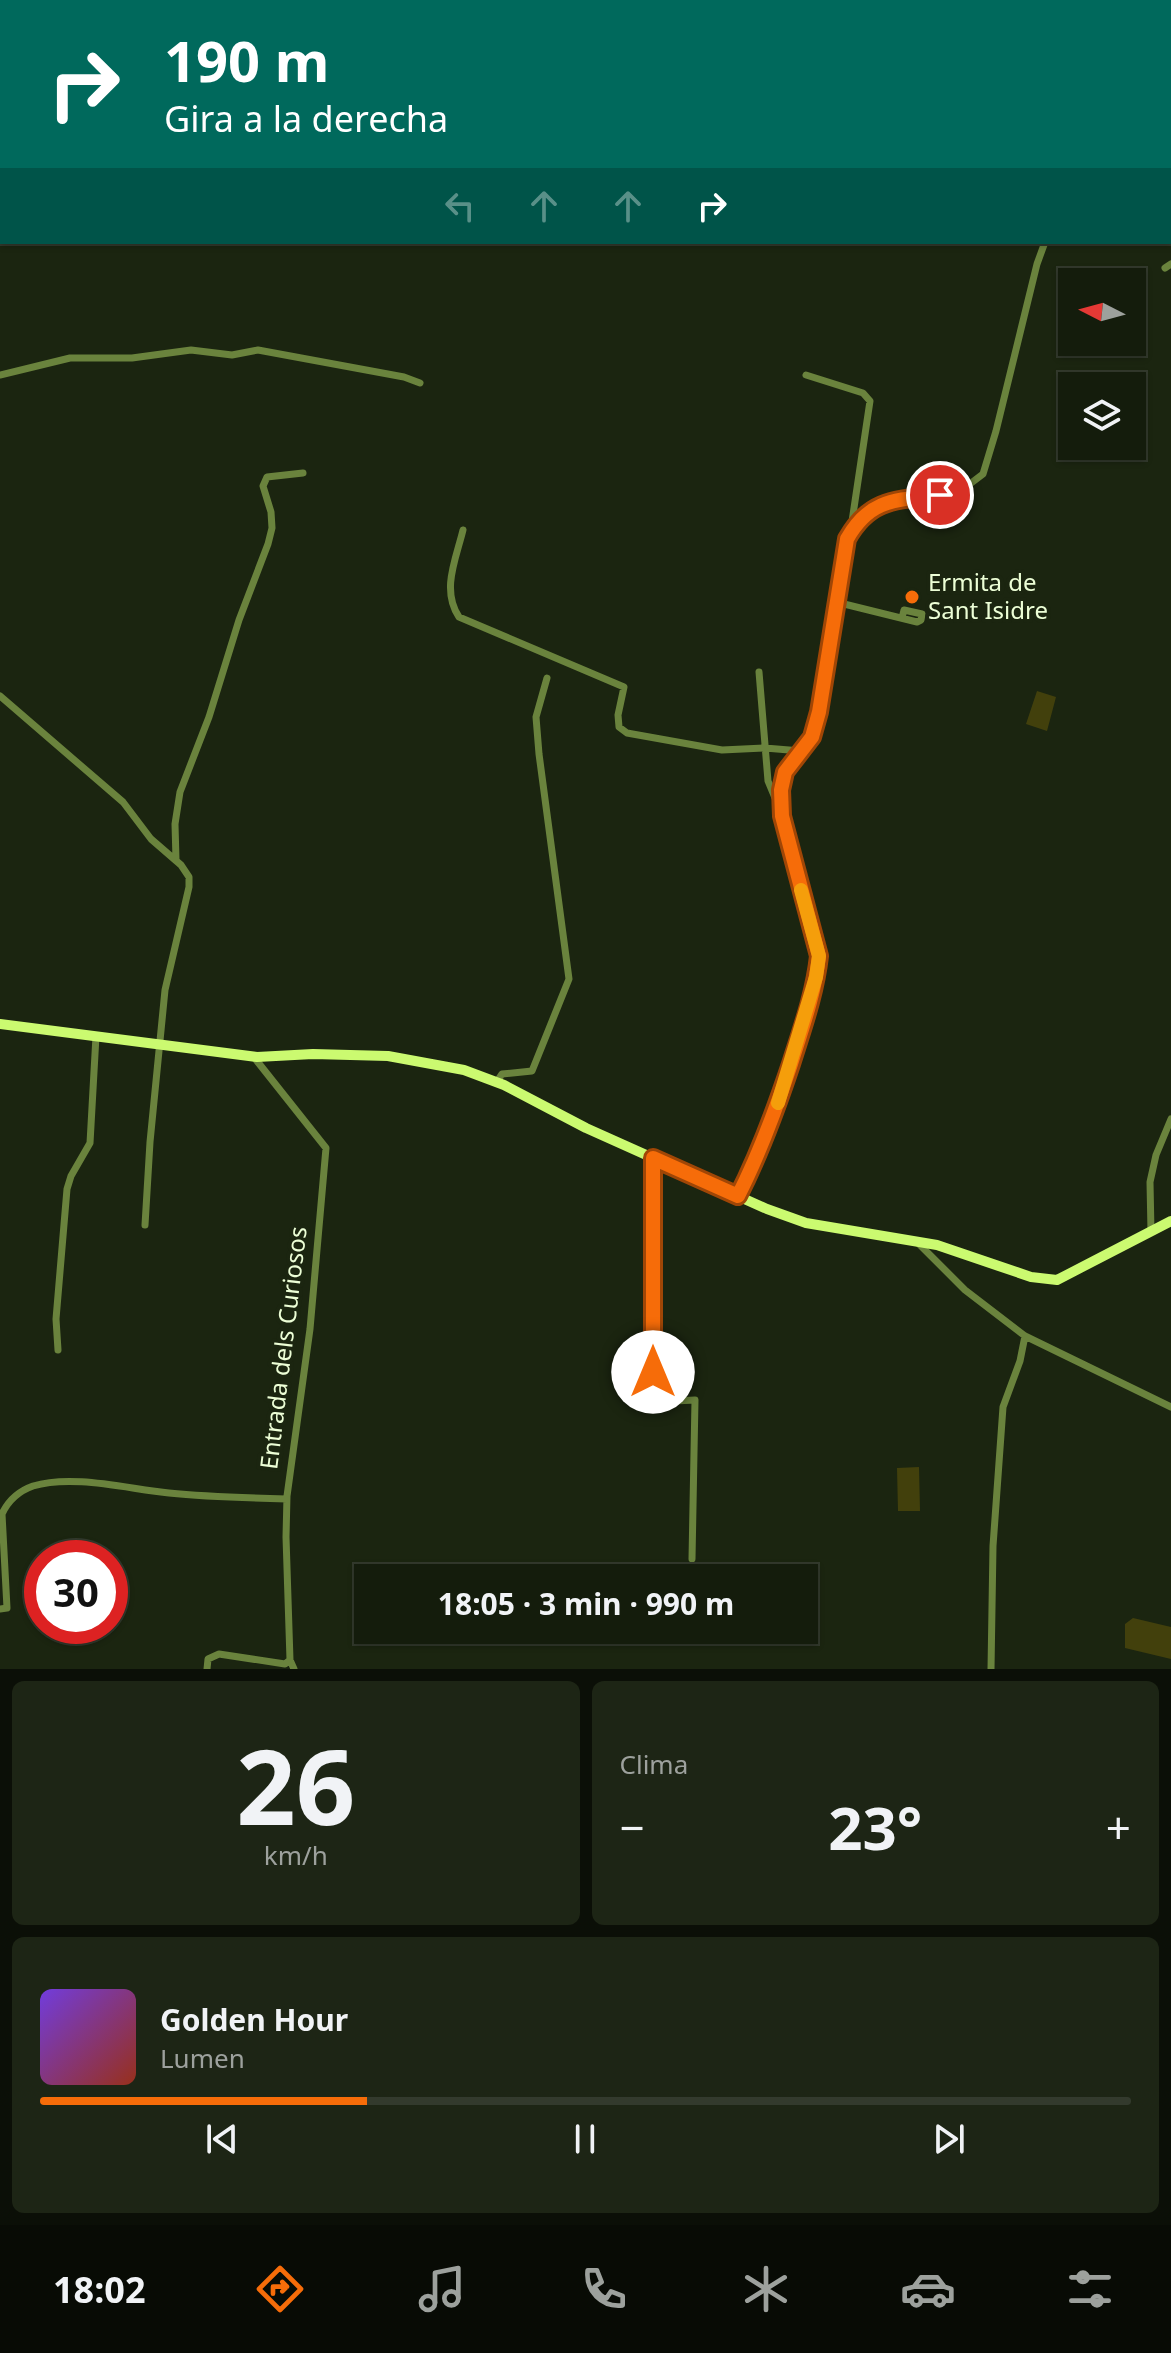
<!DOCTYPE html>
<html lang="es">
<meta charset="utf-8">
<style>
body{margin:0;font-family:"Noto Sans",sans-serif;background:#1d2515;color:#f1f3f6;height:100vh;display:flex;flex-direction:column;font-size:30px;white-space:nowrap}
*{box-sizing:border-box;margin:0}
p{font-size:26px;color:#9da19d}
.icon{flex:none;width:44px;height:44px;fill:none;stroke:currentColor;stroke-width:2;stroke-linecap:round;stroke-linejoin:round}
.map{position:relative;height:1669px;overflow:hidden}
.panel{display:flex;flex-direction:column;gap:12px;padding:12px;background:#0b0f07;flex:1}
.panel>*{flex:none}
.banner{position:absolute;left:0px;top:0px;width:1172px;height:244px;box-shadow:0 2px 6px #0004,0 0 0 2px #333a2d;background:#00695c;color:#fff;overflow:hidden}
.needle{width:52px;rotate:276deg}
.controls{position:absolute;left:1058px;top:268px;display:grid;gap:16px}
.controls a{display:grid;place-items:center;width:88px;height:88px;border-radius:0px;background:#141c0c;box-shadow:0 2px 6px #0004,0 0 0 2px #333a2d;font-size:40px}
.speed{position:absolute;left:24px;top:1540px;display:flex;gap:16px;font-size:40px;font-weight:700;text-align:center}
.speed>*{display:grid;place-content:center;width:104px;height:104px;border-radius:50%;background:#141c0c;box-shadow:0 2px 6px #0004,0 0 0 2px #333a2d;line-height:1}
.speed .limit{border:12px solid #d22;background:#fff;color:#111}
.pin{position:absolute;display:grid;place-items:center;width:68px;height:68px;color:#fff;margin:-34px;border:4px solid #fff;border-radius:50%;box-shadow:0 2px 8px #0007}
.me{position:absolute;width:88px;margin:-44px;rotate:0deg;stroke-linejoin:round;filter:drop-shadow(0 0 6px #0008)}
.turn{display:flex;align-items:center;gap:28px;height:168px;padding:0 32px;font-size:36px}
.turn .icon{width:104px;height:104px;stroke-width:2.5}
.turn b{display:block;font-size:56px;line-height:68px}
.lanes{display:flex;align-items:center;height:76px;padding:0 32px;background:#0003;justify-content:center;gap:40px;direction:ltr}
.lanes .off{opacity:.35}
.big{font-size:60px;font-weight:700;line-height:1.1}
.panel .tile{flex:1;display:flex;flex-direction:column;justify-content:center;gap:12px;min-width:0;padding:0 28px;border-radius:12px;background:#1d2515}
.panel .dial{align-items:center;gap:0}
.dial b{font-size:104px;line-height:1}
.song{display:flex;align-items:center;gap:24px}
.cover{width:96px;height:96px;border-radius:12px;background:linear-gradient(135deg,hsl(260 70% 55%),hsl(10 70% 35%))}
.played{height:8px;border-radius:4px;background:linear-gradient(90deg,#f66c09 30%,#333a2d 30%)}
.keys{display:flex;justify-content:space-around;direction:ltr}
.heat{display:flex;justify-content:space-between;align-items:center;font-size:44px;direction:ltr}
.panel .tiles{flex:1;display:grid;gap:12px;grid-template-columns:1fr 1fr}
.tile:last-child{grid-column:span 2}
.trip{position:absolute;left:354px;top:1564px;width:464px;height:80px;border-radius:0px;background:#141c0c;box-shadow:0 2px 6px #0004,0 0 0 2px #333a2d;font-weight:700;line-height:80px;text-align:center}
.tabs{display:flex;height:128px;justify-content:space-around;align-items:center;background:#080b05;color:#9da19d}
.tabs .icon{width:56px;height:56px}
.tabs .current{color:#f66c09}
.tabs b{font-size:36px;color:#f1f3f6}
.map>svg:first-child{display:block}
.water{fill:#42400c}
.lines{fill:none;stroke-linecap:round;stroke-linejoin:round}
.street{stroke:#6a833d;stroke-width:7}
.secondary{stroke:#cbfa70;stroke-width:10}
.route-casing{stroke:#a04606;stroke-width:20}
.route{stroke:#f66c09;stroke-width:14}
.slow{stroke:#f59e0b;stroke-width:14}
.poi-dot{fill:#f66c09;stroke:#1b2510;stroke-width:3}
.labels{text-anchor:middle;stroke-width:8;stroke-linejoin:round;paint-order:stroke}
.poi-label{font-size:24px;fill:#ecfed6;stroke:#1b2510;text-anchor:start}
.street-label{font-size:24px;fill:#ecfed6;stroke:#1b2510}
</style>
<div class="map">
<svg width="1171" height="1669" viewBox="0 0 1171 1669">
<rect width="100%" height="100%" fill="#1b2510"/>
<path class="water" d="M1037 691 1056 697 1047 731 1026 724Z
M919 1467 920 1511H898L897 1468Z
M1133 1618 1171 1627V1659L1125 1648V1624Z"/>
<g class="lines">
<path class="street" d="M527 2V0
M1127 2V0
M1170 129 1171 130
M1165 268 1171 264
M0 375 70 358H132L191 350 232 355 258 350 404 377 420 383
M806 375 863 393 870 401 851 528
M463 530C456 559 441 590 459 617L624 687 618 715 619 727 627 733 722 750 765 748 801 751
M836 602 917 622 921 620 922 614 904 610 902 618
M759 672 768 781 780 810
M0 696 123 802 151 839 181 865 189 877V887L165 990 150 1142 145 1225
M176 860 175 824 180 792 209 717 239 620 268 544 272 528 271 512 263 486 267 477 303 473
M253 1056 326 1148 310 1329 287 1496 286 1537 290 1660 294 1669
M496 1083 502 1074 532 1071 569 979 539 754 536 717 547 678
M653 1158V1402L695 1400 692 1559
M738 1196C761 1151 777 1105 793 1058 803 1025 815 991 819 956L782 816 781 790 785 772 812 737 819 712 847 539 859 519 885 501 958 493 983 474 996 431 1037 264 1045 242
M1151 1232 1150 1182 1156 1155 1171 1119
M917 1242 965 1290 1025 1336 1171 1407
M58 1350 56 1319 67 1189 71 1176 90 1143 96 1036
M0 1609 7 1608 2 1514C8 1501 19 1491 33 1486 73 1474 128 1489 169 1493 208 1497 247 1498 287 1499
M207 1669 208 1659 219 1654 285 1664 290 1660
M991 1669 993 1546 1003 1407 1020 1361 1025 1336"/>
<path class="secondary" d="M0 1024 257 1057 313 1054 388 1056 464 1070 504 1085 586 1128 767 1209 806 1223 937 1245 1031 1277 1057 1280 1171 1221"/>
</g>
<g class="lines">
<g class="route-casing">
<path id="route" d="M653 1372V1158L738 1196C760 1153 776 1109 791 1064 802 1029 815 993 819 956L782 816 781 790 785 772 812 737 819 712 847 539C870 498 897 500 940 495"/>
</g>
<use href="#route" class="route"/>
<path class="slow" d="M778 1103 816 977 819 956 801 890"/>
</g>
<circle class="poi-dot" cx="912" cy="597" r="8"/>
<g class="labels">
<g class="poi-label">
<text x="928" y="591">Ermita de<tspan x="928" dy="28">Sant Isidre</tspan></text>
</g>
<g class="street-label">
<text transform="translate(284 1348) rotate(-83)" y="8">Entrada dels Curiosos</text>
</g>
</g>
</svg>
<div class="controls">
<a><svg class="needle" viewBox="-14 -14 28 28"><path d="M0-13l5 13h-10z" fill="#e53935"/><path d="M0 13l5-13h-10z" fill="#9da19d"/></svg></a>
<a><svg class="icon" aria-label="layers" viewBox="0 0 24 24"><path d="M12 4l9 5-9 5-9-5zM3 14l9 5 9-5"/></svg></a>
</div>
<div class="speed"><div class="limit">30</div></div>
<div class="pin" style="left:940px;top:495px;background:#d93025"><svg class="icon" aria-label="arrive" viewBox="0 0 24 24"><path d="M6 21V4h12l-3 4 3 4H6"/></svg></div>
<svg class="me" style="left:653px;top:1372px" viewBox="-20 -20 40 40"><circle r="19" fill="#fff"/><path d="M0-13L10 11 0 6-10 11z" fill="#f66c09"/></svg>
<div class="trip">18:05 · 3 min · 990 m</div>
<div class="banner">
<div class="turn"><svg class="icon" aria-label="right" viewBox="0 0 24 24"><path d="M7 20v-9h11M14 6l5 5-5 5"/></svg><div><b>190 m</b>Gira a la derecha</div></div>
<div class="lanes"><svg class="icon off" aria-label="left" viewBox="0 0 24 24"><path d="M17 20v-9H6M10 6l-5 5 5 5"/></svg><svg class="icon off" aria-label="ahead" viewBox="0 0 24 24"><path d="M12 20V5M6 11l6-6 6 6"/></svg><svg class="icon off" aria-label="ahead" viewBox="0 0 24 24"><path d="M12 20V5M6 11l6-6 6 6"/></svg><svg class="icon" aria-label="right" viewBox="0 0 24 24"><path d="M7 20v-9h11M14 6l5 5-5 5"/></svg></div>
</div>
</div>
<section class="panel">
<div class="tiles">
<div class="tile dial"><b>26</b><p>km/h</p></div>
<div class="tile"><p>Clima</p>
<div class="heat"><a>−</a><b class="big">23°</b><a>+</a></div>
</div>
<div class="tile">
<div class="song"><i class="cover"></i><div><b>Golden Hour</b><p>Lumen</p></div></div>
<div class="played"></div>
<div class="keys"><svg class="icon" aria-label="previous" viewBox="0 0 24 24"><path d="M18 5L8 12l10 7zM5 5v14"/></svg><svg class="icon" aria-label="pause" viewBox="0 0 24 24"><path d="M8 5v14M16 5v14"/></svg><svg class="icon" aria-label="next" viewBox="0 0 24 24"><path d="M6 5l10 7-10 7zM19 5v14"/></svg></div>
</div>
</div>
</section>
<nav class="tabs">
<b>18:02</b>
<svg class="icon current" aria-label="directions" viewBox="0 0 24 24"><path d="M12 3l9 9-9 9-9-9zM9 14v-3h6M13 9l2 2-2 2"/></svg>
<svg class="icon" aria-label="music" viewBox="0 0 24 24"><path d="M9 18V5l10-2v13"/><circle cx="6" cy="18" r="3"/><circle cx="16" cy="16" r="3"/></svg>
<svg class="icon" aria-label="phone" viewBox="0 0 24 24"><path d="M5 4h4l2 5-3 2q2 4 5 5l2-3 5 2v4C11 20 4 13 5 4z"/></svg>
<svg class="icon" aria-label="climate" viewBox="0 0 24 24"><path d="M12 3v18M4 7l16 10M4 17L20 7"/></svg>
<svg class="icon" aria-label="car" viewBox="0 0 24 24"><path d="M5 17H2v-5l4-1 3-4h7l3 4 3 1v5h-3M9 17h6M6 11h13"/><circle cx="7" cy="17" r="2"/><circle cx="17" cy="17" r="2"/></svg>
<svg class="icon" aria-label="filters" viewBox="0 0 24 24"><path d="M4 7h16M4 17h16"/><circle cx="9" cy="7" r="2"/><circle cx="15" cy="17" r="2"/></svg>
</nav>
